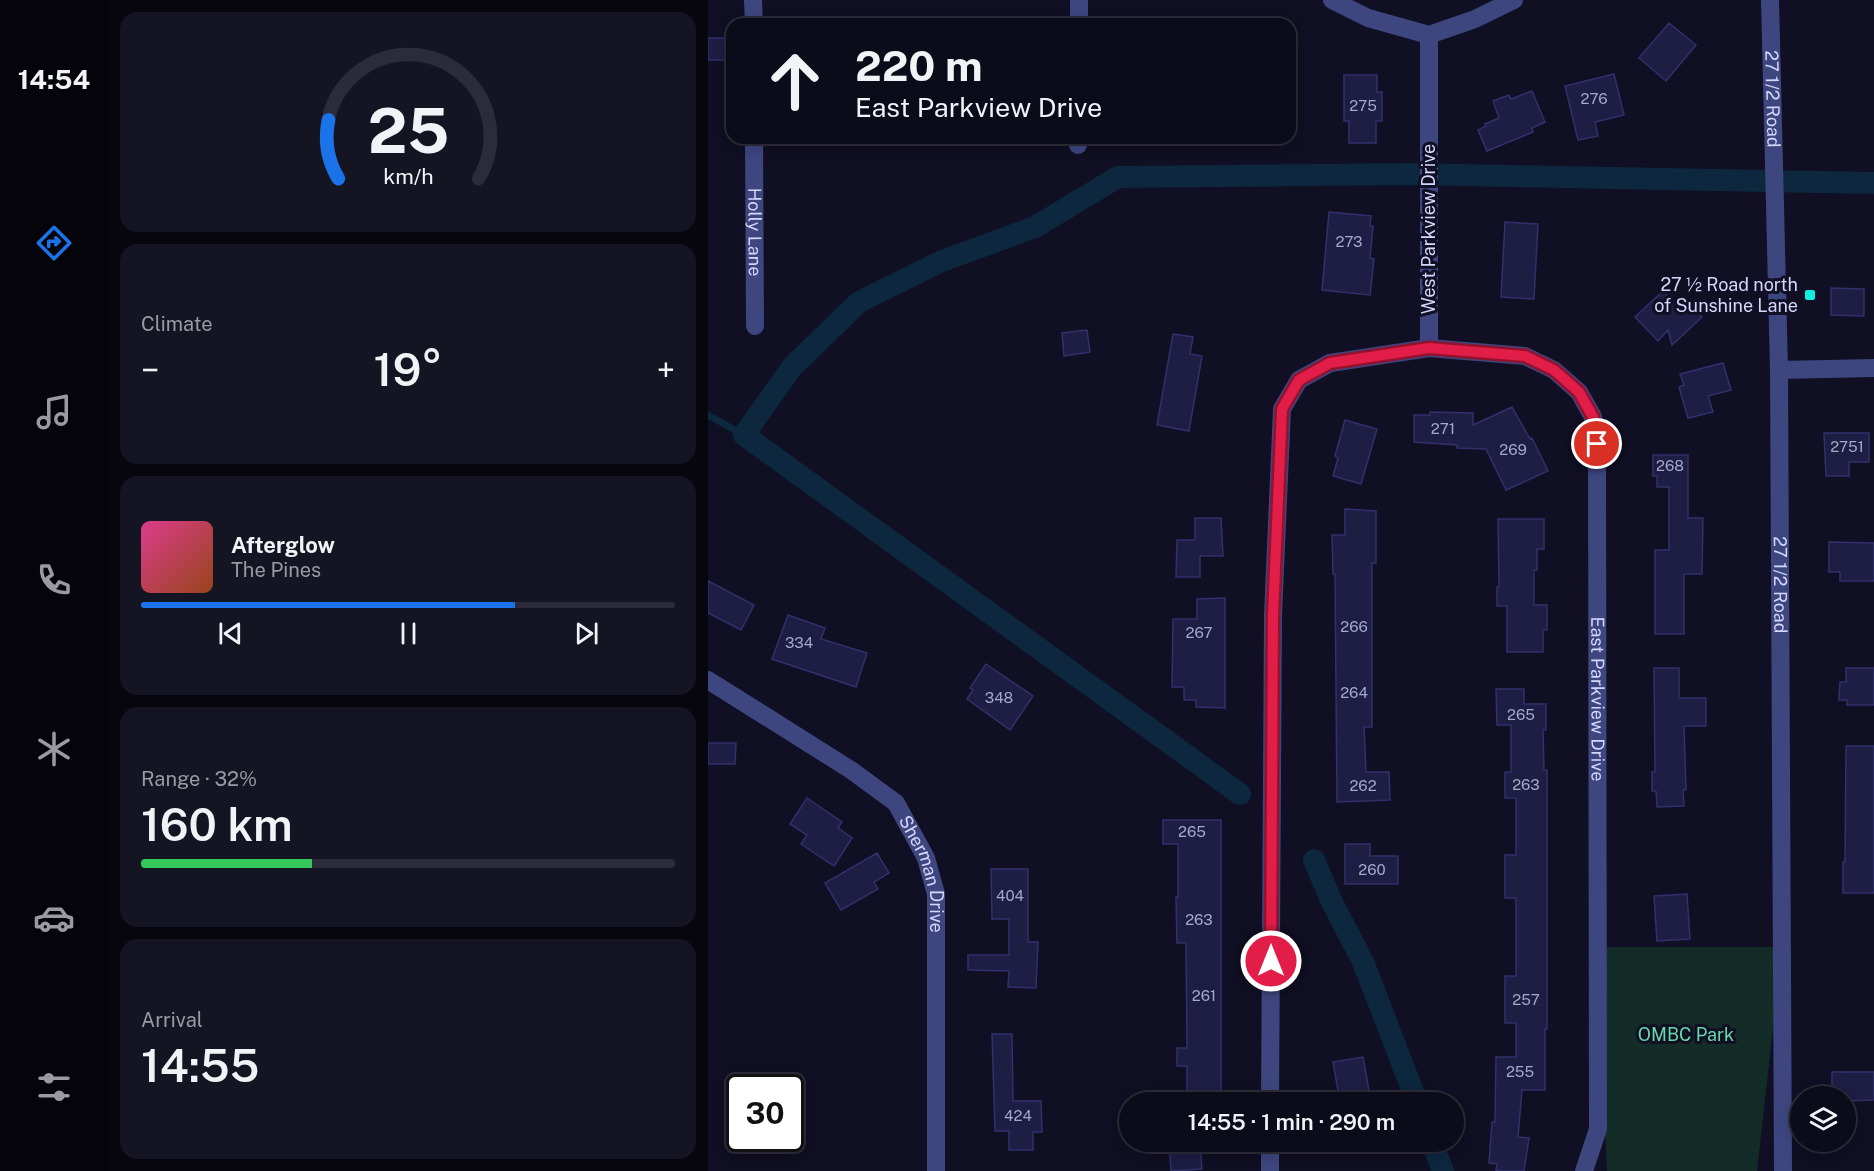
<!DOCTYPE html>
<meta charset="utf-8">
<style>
body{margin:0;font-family:"Public Sans",sans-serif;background:#151423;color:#f1f3f6;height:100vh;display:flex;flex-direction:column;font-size:22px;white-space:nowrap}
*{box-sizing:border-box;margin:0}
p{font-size:20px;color:#9a9ba2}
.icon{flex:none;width:33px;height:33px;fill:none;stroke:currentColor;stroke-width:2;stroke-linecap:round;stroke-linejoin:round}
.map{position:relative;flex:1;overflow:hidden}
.panel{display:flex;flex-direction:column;gap:12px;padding:12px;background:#07060e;width:600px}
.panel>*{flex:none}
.guide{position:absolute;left:18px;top:18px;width:570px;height:126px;border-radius:18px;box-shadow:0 3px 15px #0003,0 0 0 2px #2c2b39;background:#0c0b1a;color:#f1f3f6;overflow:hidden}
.controls{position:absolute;left:1082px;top:1086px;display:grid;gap:12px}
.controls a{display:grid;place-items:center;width:66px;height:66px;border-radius:50%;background:#0c0b1a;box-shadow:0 3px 15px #0003,0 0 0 2px #2c2b39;font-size:30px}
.speed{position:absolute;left:18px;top:1074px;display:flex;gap:12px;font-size:30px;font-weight:700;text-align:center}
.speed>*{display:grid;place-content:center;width:78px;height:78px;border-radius:50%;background:#0c0b1a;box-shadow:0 3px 15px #0003,0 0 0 2px #2c2b39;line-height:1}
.speed .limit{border:3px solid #111;border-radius:9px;background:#fff;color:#111}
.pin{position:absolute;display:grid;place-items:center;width:51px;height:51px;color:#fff;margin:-26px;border:3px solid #fff;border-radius:50%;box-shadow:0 2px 6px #0007}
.me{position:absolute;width:66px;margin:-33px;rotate:0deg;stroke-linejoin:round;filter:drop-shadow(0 0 4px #0008)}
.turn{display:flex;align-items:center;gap:21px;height:126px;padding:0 30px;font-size:27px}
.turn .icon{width:78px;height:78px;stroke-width:2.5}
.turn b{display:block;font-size:42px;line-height:51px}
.big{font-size:45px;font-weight:600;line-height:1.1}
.panel .card{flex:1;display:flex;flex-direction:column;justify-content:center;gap:9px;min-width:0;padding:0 21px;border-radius:18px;background:#151423}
.panel .dial{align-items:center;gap:0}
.dial svg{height:156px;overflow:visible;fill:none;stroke:#2c2b39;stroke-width:7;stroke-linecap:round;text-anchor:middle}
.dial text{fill:#f1f3f6;stroke:none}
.song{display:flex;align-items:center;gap:18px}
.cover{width:72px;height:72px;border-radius:9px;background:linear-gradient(135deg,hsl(330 70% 55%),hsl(20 70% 35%))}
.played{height:6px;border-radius:3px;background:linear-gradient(90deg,#1a73e8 70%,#2c2b39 70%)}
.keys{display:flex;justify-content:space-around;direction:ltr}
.heat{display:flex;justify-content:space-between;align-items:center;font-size:33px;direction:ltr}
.charge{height:9px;border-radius:4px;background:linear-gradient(90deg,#34c759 32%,#2c2b39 0)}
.trip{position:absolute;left:411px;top:1092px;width:345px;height:60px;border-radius:30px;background:#0c0b1a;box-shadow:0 3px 15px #0003,0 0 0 2px #2c2b39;font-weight:600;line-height:60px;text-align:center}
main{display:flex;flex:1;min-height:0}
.tab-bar{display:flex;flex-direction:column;width:108px;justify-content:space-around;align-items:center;background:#05040a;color:#9a9ba2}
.tab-bar .icon{width:42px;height:42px}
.tab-bar .selected{color:#1a73e8}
.tab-bar b{font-size:27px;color:#f1f3f6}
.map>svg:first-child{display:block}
.green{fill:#132c27}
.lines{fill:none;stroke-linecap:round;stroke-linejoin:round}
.stream{stroke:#0d273e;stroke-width:7}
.canal{stroke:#0d273e;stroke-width:22}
.building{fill:#1e1d43;stroke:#32306d;stroke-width:1.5}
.minor{stroke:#3d467f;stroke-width:18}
.route-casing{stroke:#92132f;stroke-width:15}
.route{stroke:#e11d48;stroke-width:10}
.poi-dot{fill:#0feedf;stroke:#100f23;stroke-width:2}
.labels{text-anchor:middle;stroke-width:6;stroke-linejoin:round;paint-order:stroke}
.number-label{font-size:15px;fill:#a6a8ce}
.street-label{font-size:18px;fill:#d4d6fc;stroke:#100f23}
.poi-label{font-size:18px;fill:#d4d6fc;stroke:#100f23;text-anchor:end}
.park-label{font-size:18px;fill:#64d8a8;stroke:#100f23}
</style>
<main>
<nav class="tab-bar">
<b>14:54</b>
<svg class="icon selected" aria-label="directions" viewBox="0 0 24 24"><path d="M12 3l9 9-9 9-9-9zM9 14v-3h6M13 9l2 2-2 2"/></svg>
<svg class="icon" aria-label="music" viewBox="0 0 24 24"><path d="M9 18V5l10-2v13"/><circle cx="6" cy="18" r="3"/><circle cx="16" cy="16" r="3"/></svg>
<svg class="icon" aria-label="phone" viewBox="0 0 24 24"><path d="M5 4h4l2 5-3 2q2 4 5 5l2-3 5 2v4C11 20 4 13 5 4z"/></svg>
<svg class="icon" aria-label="climate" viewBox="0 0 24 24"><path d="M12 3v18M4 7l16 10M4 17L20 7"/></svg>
<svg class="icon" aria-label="car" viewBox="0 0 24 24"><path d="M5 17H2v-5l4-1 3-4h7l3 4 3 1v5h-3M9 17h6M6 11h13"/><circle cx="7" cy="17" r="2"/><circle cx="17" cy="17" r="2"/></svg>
<svg class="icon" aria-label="filters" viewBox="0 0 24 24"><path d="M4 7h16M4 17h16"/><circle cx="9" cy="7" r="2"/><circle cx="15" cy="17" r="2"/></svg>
</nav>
<section class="panel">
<div class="card dial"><svg viewBox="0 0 100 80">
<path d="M14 69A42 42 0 1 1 86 69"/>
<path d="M14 69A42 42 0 0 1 9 39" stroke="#1a73e8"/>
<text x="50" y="56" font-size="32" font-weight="700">25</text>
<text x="50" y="72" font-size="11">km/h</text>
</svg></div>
<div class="card"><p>Climate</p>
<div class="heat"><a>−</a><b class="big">19°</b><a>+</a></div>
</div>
<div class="card">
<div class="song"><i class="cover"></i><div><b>Afterglow</b><p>The Pines</p></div></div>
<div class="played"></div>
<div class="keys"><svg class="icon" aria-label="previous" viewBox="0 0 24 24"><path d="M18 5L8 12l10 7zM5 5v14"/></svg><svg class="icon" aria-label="pause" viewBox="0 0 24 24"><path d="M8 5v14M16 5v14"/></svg><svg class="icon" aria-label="next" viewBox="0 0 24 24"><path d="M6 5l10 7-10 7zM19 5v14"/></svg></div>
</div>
<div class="card"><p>Range · 32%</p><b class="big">160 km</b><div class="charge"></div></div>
<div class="card"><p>Arrival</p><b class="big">14:55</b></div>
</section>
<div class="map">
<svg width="1166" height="1171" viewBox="0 0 1166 1171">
<rect width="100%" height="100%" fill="#100f23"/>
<path class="green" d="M889 947H1074L1049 1171H899Z"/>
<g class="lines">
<path class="stream" d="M0 415 36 435"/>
<path class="canal" d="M532 794 36 435 84 367 151 302 234 261 327 227 410 177 701 174 1166 183
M606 860 623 900 655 962 709 1102
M724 1142 735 1171"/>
</g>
<path class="building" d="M961 23 988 45 958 81 931 58Z
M0 38H19V60H0Z
M906 74 916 115 887 122 890 136 870 140 857 86Z
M636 75H669V92H674V121H668V143H641V121H636Z
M824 91 837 122 824 128 825 132 779 151 770 130 778 126 777 124 791 118 785 101 801 95 803 99Z
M621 212 663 216 662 226H665L662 258 666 259 662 295 614 290Z
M797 222 830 224 826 299 793 297Z
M1123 288 1156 289V316L1123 315Z
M955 291 966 303 974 296 994 317 964 345 960 330 950 341 927 317Z
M379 330 382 352 356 356 354 333Z
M465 334 485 337 482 354 494 356 481 431 449 425Z
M1015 363 1023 390 1000 396 1005 412 980 418 971 387 976 385 972 374Z
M804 407 822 439 824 438 840 471 798 490 778 449 749 448V445L706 442V415H722V412L765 413V425Z
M637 420 669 429 653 484 625 476 630 458 627 456Z
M1116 433H1161V462H1141V476H1118Z
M945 455H980V518H995L994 574H976V634H947V550H961V487H949V476H945Z
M637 509 668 511V563H664V727H656L658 772H681L682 800 629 802 627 574H625L624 535H637Z
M487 518H513L515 556H492V577H468L469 540H487Z
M790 519H836V549H829V570H826V605H839V630H835V652H799V606H789V587H791Z
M1121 542 1166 543V581H1132V572H1121Z
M0 581 46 605 33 630 0 613Z
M517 598V708L488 707V700H476V687H464L465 619H489V599Z
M80 615 117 628 113 639 159 653 148 687 64 659Z
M278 664 325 696 302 730 259 699 265 690 262 688Z
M946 668H971V698H998V726H976L978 790H975L976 806 949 807 948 791H944V772H947Z
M1138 668H1166V705H1139V700H1131L1132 682H1138Z
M788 689H816V704H838V730H835L836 770H839V1029H837V1090H814L810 1137 821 1138 816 1171H788L789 1164 781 1163 784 1122H787L788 1057H808V1023H797V976H808V898H797V855H808V798H797V772H803V725H789Z
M0 743H28L27 764H0Z
M1138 746H1166V893H1135V862H1137Z
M99 798 134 822 130 828 144 838 126 866 93 844 99 835 82 824Z
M455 820H513V1096H479V1066H469V1048H479L478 943H469L468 897H470V844H455Z
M637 844H662V856H690V884H637Z
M169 853 181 873 166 882 170 889 133 910 117 883Z
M283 869H320V942H330L328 988 300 987 301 971 260 970V955H301V919H284Z
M979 894 982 939 949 941 946 896Z
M284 1034H304L305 1101H333L334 1132H325V1150H301V1131H287Z
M655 1057 663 1102H632L625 1062Z
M1124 1072H1166V1100L1137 1101V1096H1124Z
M461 1142H492L494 1169 463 1171Z"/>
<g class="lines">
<g class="minor">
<path d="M45 0 46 24"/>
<path d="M624 0 660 18 721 35"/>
<path id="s1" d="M1062 0 1071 370 1075 1171"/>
<path d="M371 24V0"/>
<path d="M721 35V348"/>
<path d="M721 35 767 19 806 0"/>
<path id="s2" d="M46 138 47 326"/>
<path d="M370 145V138"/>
<path d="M1071 370 1166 368"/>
<path id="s3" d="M0 680 143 770 188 803 218 858 228 894V1171"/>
<path id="s4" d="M562 1102 565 615 574 409 591 380 622 363 721 348 817 356 846 370 871 392 885 417 889 444 890 1129 876 1171"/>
<path d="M562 1142V1171"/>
</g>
</g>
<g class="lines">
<g class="route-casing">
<path id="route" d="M563 961 565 615 574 409 591 380 622 363 721 348 817 356 846 370 871 392 885 417 889 444"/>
</g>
<use href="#route" class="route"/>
</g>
<rect class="poi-dot" x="1096" y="289" width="12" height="12" rx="3"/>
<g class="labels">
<g class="number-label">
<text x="886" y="104">276</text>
<text x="655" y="111">275</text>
<text x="641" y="247">273</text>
<text x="735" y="434">271</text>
<text x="1139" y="452">2751</text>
<text x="805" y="455">269</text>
<text x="962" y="471">268</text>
<text x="646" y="632">266</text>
<text x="491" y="638">267</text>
<text x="91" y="648">334</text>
<text x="646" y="698">264</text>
<text x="291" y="703">348</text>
<text x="813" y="720">265</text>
<text x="818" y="790">263</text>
<text x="655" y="791">262</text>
<text x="484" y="837">265</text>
<text x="664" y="875">260</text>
<text x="302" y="901">404</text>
<text x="491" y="925">263</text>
<text x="496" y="1001">261</text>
<text x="818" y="1005">257</text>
<text x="812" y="1077">255</text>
<text x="310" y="1121">424</text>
</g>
<g class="street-label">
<text dy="6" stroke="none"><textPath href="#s1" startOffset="99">27 1/2 Road</textPath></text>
<text transform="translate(721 229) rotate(-90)" y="6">West Parkview Drive</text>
<text dy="6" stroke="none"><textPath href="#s2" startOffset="94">Holly Lane</textPath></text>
<text dy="6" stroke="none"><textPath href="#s1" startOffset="585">27 1/2 Road</textPath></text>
<text dy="6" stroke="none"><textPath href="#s4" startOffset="1335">East Parkview Drive</textPath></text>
<text dy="6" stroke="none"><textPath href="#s3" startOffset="302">Sherman Drive</textPath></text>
</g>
<g class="poi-label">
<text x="1090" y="291">27 ½ Road north<tspan x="1090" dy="21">of Sunshine Lane</tspan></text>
</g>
<g class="park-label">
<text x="978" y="1041">OMBC Park</text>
</g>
</g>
</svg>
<div class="controls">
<a><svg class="icon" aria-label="layers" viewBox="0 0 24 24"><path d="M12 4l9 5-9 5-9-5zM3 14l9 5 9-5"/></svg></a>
</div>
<div class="speed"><div class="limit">30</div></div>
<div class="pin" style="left:889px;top:444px;background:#d93025"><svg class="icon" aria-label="arrive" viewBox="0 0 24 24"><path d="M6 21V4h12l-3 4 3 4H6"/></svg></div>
<svg class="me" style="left:563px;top:961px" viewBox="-20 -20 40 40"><circle r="17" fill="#e11d48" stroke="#fff" stroke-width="3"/><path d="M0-11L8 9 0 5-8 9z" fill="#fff"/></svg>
<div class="trip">14:55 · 1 min · 290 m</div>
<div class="guide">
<div class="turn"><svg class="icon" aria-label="ahead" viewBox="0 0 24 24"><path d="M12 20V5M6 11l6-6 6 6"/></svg><div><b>220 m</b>East Parkview Drive</div></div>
</div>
</div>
</main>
